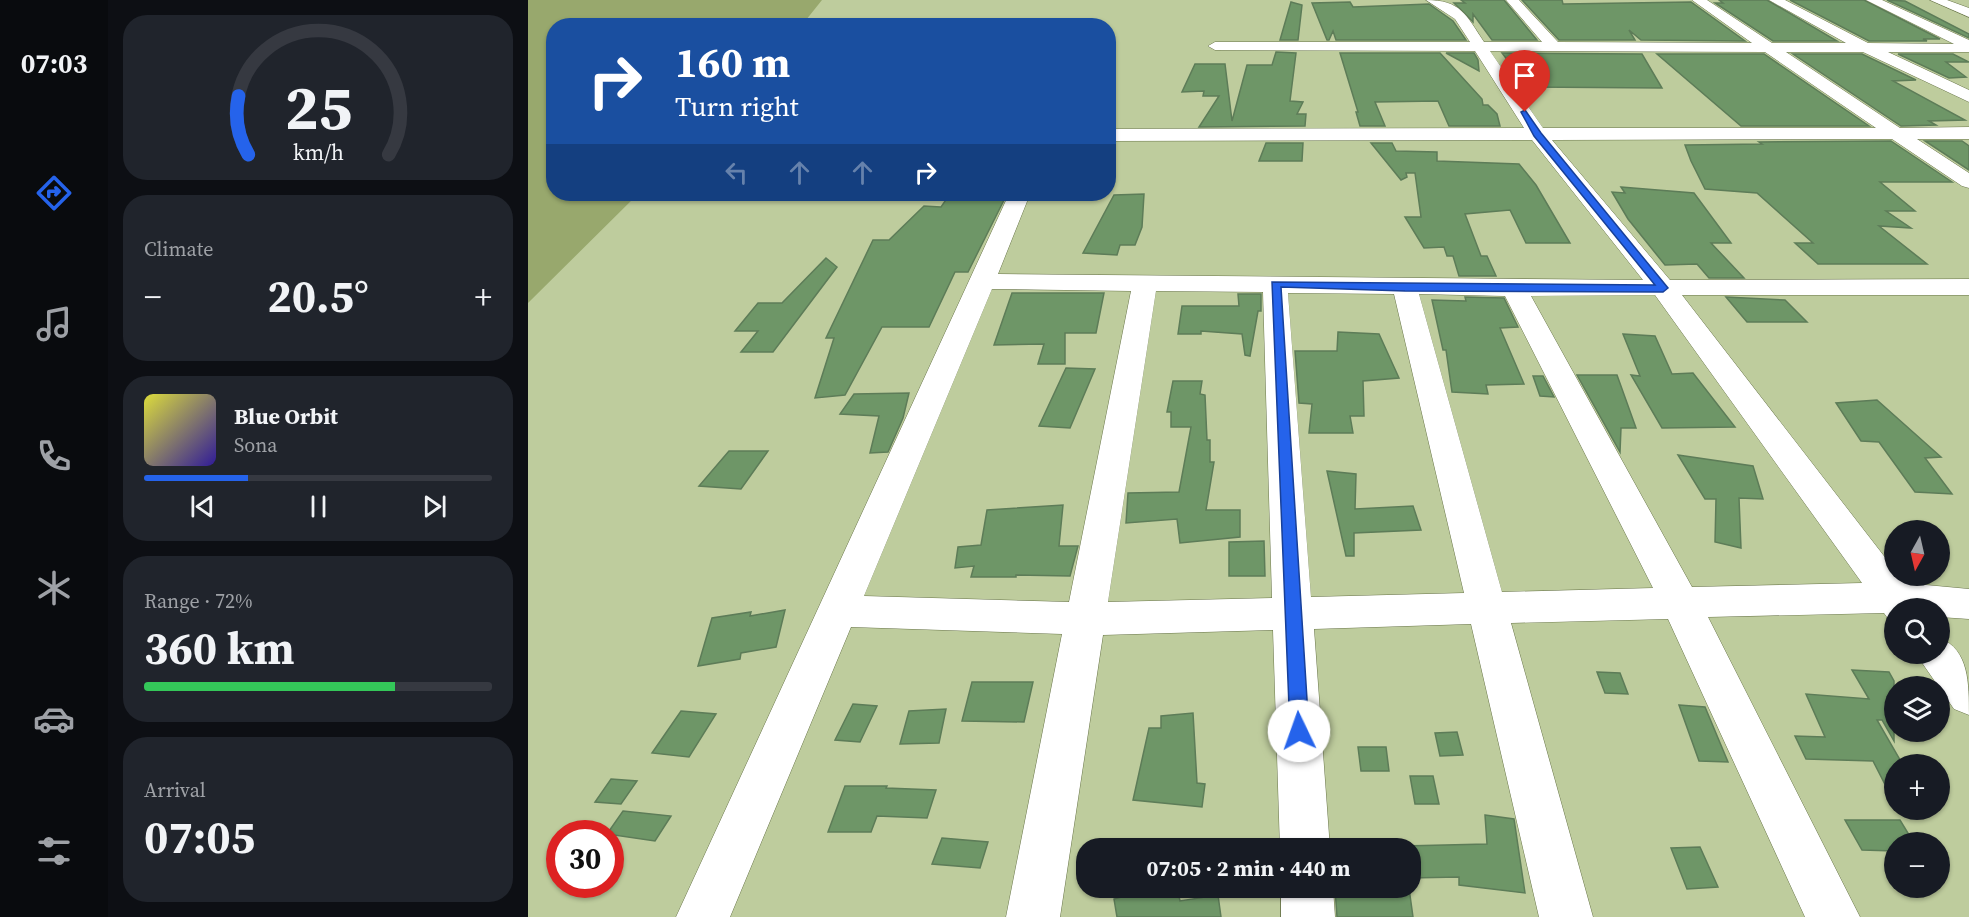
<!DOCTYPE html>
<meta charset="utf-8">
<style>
body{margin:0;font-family:"Source Serif 4",serif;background:#20242c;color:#f1f3f6;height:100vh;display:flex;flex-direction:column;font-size:22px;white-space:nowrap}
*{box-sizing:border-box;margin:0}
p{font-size:20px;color:#9ea1a6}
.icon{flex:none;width:33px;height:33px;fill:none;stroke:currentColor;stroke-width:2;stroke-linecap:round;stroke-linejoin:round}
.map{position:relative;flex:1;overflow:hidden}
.details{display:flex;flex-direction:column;gap:15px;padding:15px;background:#0d0f14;width:420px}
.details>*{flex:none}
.top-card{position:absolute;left:18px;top:18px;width:570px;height:183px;border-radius:24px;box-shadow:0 2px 4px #0004;background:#1a4fa0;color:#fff;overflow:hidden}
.needle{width:39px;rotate:188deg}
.controls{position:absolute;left:1356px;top:520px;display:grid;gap:12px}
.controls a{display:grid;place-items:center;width:66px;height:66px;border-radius:50%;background:#171b24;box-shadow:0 2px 4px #0004;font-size:30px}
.speed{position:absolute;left:18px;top:820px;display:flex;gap:12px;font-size:30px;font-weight:700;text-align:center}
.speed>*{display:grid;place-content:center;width:78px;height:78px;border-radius:50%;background:#171b24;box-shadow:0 2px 4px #0004;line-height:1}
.speed .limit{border:9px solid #d22;background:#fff;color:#111}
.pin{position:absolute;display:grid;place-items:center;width:51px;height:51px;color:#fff;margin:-62px -26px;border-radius:50% 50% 50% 0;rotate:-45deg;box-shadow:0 0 6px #0007}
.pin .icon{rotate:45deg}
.me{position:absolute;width:66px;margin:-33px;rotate:357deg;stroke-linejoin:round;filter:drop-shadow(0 0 4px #0008)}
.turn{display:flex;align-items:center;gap:21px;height:126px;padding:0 30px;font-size:27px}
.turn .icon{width:78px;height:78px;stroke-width:2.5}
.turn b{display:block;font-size:42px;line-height:51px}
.lanes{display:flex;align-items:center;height:57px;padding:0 30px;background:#0003;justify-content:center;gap:30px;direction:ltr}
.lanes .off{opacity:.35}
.big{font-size:45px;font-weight:700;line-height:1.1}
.details .card{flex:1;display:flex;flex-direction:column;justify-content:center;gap:9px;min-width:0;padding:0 21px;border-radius:24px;background:#20242c}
.details .dial{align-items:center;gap:0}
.dial svg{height:156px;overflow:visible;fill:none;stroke:#363941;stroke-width:7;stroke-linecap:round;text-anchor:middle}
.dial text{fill:#f1f3f6;stroke:none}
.song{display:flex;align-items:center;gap:18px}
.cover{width:72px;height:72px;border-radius:9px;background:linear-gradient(135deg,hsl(60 70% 55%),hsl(250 70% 35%))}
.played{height:6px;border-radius:3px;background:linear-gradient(90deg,#2563eb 30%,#363941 30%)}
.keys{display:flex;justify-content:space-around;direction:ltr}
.heat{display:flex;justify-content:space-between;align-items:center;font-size:33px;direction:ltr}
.charge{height:9px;border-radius:4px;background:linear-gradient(90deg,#34c759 72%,#363941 0)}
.trip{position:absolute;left:548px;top:838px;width:345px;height:60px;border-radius:24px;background:#171b24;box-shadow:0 2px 4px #0004;font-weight:700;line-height:60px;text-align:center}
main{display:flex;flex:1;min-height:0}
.tabs{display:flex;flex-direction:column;width:108px;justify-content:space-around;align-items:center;background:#090b0e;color:#9ea1a6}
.tabs .icon{width:42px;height:42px}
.tabs .current{color:#2563eb}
.tabs b{font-size:27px;color:#f1f3f6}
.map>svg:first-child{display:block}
.water{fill:#98a86d}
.building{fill:#6e9667;stroke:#5d7c58;stroke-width:1.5}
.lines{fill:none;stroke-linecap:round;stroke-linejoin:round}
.minor-casing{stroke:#69754a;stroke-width:1}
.minor{fill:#fff;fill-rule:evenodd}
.route{fill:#2563eb;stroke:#184099;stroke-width:1.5}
</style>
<main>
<nav class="tabs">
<b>07:03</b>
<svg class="icon current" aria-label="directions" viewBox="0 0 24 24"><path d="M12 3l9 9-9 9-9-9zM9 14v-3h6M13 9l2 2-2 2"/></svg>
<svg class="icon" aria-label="music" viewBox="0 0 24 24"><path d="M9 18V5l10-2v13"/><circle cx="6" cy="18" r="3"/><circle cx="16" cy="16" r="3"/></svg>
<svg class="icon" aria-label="phone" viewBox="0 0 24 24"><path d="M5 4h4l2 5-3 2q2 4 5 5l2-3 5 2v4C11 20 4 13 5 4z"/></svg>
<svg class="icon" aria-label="climate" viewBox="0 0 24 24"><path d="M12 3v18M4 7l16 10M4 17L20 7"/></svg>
<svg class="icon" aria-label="car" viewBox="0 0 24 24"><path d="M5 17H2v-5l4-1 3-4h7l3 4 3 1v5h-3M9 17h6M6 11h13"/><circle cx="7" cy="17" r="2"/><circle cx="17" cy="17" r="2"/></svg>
<svg class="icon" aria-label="filters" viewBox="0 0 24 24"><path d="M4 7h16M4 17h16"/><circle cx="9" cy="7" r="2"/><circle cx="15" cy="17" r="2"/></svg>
</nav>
<section class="details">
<div class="card dial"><svg viewBox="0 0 100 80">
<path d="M14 69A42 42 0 1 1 86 69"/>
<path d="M14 69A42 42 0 0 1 9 39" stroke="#2563eb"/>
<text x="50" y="56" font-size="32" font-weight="700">25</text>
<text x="50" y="72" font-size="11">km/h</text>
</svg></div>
<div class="card"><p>Climate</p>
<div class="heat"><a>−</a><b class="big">20.5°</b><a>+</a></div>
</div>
<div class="card">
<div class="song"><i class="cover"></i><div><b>Blue Orbit</b><p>Sona</p></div></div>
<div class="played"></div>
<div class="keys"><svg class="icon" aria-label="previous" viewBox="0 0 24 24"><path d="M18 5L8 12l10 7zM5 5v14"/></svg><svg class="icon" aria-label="pause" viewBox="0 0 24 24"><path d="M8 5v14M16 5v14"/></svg><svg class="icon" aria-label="next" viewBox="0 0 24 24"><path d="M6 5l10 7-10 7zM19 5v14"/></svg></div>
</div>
<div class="card"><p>Range · 72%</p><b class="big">360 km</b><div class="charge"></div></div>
<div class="card"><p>Arrival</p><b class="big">07:05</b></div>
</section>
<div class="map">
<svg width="1441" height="917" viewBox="0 0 1441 917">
<rect width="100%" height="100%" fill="#becc9d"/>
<path class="water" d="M0 0H294L274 25 26 26V194H110L0 303Z"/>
<path class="building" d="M933 0H976L1009 40H964L945 14V22L926 3H937Z
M994 0H1034L1035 4 1163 2 1217 41 1113 40 1101 30 1107 40H1031Z
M1191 0H1239L1309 41H1245L1187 3H1195Z
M1262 0H1336L1412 39H1395L1399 41H1341Z
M1359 0 1377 1 1441 34V38Z
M763 2 774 5 770 40H752Z
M822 2 825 7 901 4 925 21 938 40H808L805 31 801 40H799L784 3Z
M748 52 768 53 762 101 775 102 769 114H778L777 126 671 127 691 96H675L676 91 654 92 667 64H697L704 121 719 65H744Z
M812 53H912L954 99 955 105H960L969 114 972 126H921L910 101 847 102 857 126H832L828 112H830Z
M918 53H946L950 60 951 71Z
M974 53 1114 54 1134 88 1000 87Z
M1129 54H1236L1341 126H1213Z
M1265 54H1334L1388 80 1365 81 1437 120 1401 121 1408 125 1373 126Z
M1370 54H1425L1441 62H1418L1438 77 1421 78Z
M1363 141 1424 182H1352L1387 211H1358L1383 228 1351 226 1399 264H1290L1267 243H1285L1229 193 1177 189 1163 161 1157 145 1234 144 1231 142Z
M1397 141H1434L1441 146V170Z
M738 143H775L774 161H731Z
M843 143H864L868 151 909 152V161L991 164 1008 185 1042 243H998L982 210 937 214 953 256H959L968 276H931L925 256H919L916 247 896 248 877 217H893L887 173H878L879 177 873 180Z
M1093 187 1166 193 1203 243H1183L1216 278H1181L1169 264 1137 265 1100 219 1084 192 1097 193Z
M422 194H479L440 272H427L401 327H354L317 395 287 398 306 338H298L345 240H361L396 206 413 207Z
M616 194 614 227 607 245H592L589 255 555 253 586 195Z
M298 258 309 267 245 352H213L230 331H207L230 303H254Z
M484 293H576L568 333H537V364H510L516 344 466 345Z
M710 294H733V311H730L722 356 717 355 714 334 673 331V334H650L654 306H711Z
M937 297 976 298 990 327 972 328 996 384 958 385 960 394 924 392 918 350H915L904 300 938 301Z
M1198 297 1257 300 1279 322H1219Z
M810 332 851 334 871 378 835 381 836 416H822L825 433H781L784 404 771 403 767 351H809Z
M1095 334 1127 336 1144 374 1165 373 1207 427 1134 428 1103 375 1112 376Z
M538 368 567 369 542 428 511 426Z
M1049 375H1089L1108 428H1093L1092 452Z
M1005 376H1015L1026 397 1012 396Z
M645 381H674L672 394 677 395 679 440H682V462H686L678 510H712V537L652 543 649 519 598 523 600 493 651 492 663 427H643V412H639Z
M381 393 375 418 360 452 342 453 351 416 312 414 326 394Z
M1349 400 1413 457 1397 458 1424 494 1387 492 1351 442 1333 441 1308 403Z
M201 451H240L213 489 171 486Z
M1150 455 1225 466 1235 499 1211 498 1213 548 1187 542 1188 499H1177Z
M799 471 828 474 827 509 885 506 893 530 826 533V556H818Z
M535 505 531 546H550L542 576 488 575V577H443L446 566 427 568 430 547 453 545 459 510Z
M736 541 737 576H701V542Z
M257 610 248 647 213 653 212 659 170 666 184 618 223 612 222 616Z
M1324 670 1361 672 1366 681V741L1354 720H1349L1375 765H1366V802L1345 761 1278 759 1267 736 1297 737 1278 694 1341 699Z
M1069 672 1092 673 1100 694 1077 693Z
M444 682H505L496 722 434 721Z
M325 704 349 706 332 742 307 740Z
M1151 705 1177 707 1200 762 1171 761Z
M418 709 411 743 372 744 381 711Z
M153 711 188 714 161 757 124 753Z
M665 713 669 783 677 784 674 807 605 800 621 728H633V716Z
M929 732 935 755 912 756 907 733Z
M830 747H858L861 771H833Z
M882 776H905L911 804H887Z
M83 779 109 781 93 804 67 802Z
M317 786H359L358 788 408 790 399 818 349 816 343 832H300Z
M95 811 143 816 127 841 79 834Z
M957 815 986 819 997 893 931 885V877L882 878V849H875V846L959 844Z
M1317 820H1372L1386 843H1366V851L1334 850Z
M414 838 460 842 452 868 404 864Z
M1172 847 1190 887 1159 889 1143 848Z
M626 888H649L652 901 690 895 693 917H589L586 899Z
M807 888H881L885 917H809Z"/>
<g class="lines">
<g class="minor-casing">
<path id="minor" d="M898 0C933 0 938 15 956 42H1014L978 0H991L1030 42 1224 43 1164 0H1179L1244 43H1318L1241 0H1257L1340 43 1426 44 1338 0H1354L1441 40V52H1360L1441 90V102L1335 52H1258L1372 128 1441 127V139H1389L1441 173V188L1434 186 1364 139 1024 140 1142 280 1441 279V295H1154L1366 569V576H1372L1377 583 1441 589V619L1412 617V609H1366V622L1361 620 1356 613 1180 617 1332 917H1277L1140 619 983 623 1065 917H1011L943 624 786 629 802 849H752L745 630 575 635 532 917H478L534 634 323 627 202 917H148L481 194H502L470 274 1115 280 1004 140 580 141V129L996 128 947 51 687 50 680 46 687 42H942L927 19ZM962 51 1237 52 1348 128H1015ZM464 289 603 291 541 602 336 596ZM628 291 735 292 744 598 580 602ZM760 293 866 294 936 593 783 597ZM891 294 977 296 1125 588 974 592ZM1127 295 1334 583 1164 587 1003 296Z
M1402 0H1419L1441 8V17Z
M1412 638C1441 650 1441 683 1441 715L1426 709 1388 654H1412Z
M753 888H805L807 917H753Z"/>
</g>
<use href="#minor" class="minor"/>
</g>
<path class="route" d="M997 110 1013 133 1140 288 1135 292 877 291 753 287 781 731 778 737 771 739 765 737 762 731 744 282 1127 285 1006 136 993 112Z"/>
</svg>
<div class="controls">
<a><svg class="needle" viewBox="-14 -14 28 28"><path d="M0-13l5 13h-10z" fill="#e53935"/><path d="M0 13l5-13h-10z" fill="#9ea1a6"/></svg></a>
<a><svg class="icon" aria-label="search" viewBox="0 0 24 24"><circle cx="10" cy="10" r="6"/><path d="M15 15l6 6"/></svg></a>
<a><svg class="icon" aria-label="layers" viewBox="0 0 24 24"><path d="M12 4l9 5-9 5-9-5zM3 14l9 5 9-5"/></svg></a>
<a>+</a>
<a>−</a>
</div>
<div class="speed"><div class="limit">30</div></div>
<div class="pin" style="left:997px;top:112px;background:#d93025"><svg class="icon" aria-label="arrive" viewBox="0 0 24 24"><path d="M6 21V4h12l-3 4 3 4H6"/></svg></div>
<svg class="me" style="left:771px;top:731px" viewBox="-20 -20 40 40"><circle r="19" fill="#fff"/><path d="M0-13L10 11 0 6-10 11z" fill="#2563eb"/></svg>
<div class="trip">07:05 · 2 min · 440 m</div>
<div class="top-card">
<div class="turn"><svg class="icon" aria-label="right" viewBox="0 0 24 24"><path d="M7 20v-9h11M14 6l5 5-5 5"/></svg><div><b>160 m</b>Turn right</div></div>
<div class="lanes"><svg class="icon off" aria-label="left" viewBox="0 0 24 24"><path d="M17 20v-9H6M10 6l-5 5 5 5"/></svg><svg class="icon off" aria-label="ahead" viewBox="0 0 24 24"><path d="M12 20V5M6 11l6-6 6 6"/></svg><svg class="icon off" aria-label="ahead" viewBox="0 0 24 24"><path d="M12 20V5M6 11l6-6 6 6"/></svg><svg class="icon" aria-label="right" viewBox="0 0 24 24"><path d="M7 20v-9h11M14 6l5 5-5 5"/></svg></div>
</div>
</div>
</main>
